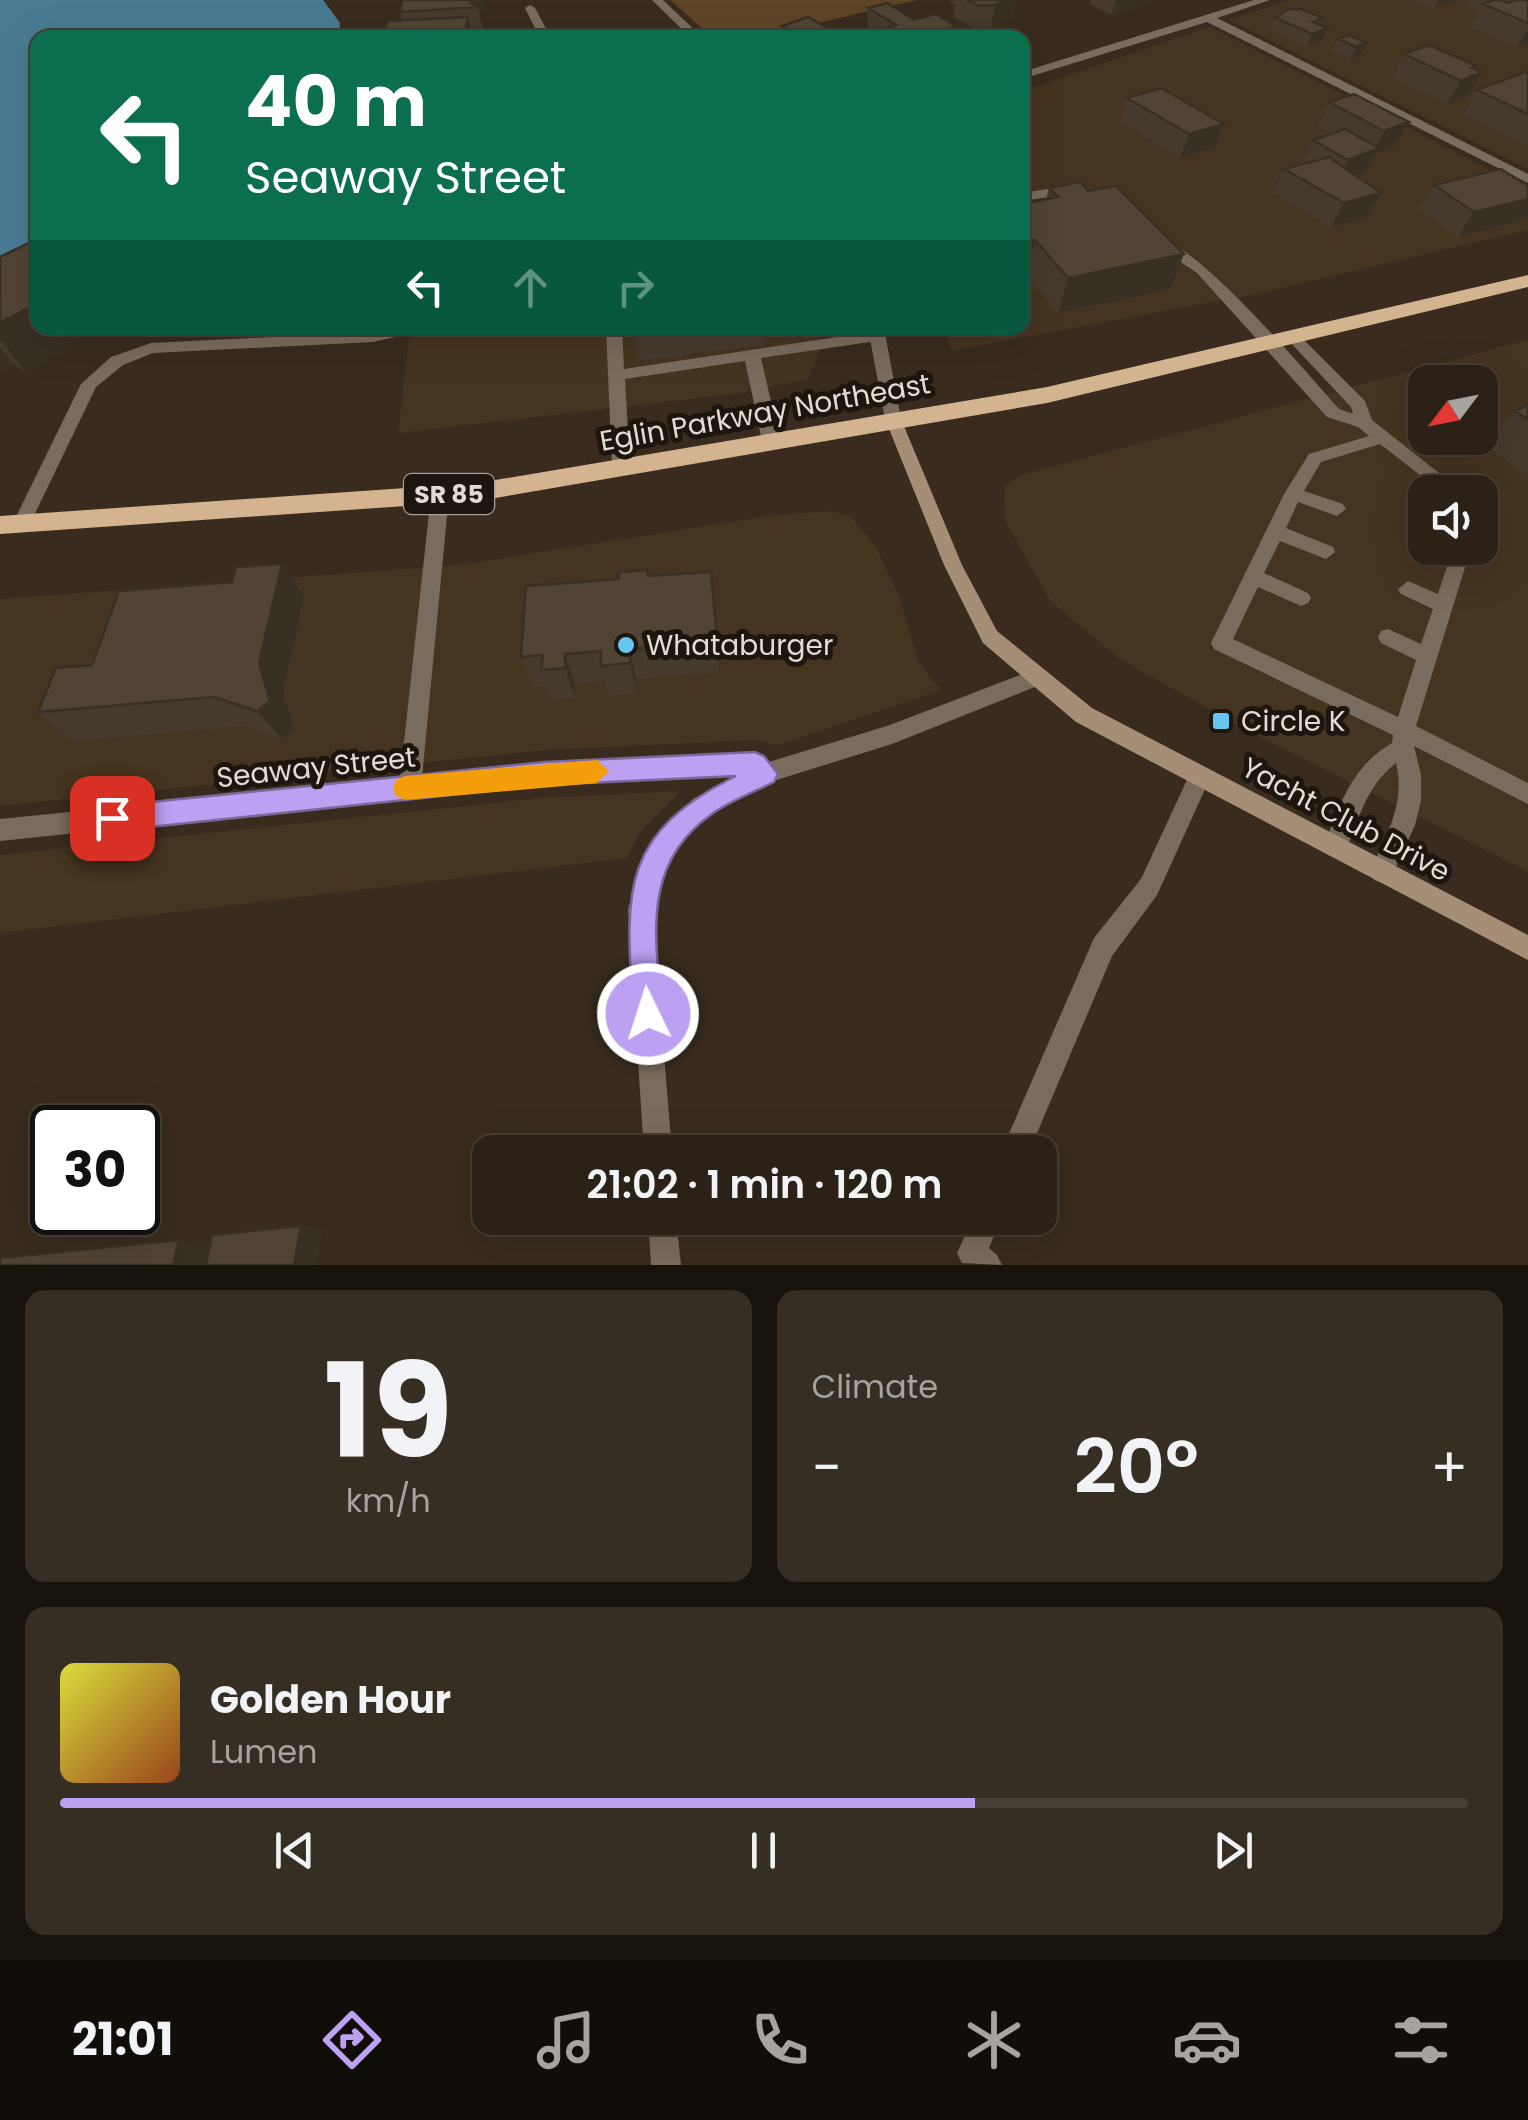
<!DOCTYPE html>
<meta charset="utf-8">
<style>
body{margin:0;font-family:Poppins,sans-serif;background:#372e23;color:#f1f3f6;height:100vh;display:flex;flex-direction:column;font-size:38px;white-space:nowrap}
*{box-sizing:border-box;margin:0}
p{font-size:32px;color:#a6a3a1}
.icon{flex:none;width:55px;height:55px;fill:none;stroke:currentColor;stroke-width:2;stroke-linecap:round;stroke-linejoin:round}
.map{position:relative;height:1265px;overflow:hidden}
.details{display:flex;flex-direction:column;gap:25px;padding:25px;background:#18120c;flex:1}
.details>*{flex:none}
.banner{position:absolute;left:30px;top:30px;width:1000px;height:305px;border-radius:20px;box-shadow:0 10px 40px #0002,0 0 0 2px #473e35;background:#0b6e4f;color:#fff;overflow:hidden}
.needle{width:65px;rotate:238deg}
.fabs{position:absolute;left:1408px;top:365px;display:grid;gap:20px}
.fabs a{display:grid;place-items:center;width:90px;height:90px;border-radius:20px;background:#2b2116;box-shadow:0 10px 40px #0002,0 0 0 2px #473e35;font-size:50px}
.speed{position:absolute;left:30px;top:1105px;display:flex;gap:20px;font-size:50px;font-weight:700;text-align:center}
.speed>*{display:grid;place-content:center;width:130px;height:130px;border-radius:50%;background:#2b2116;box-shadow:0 10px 40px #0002,0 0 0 2px #473e35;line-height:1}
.speed .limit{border:5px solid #111;border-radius:15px;background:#fff;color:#111}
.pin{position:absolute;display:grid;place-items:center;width:85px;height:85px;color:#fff;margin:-42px;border-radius:20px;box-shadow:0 5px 15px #0006}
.me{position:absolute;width:110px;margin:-55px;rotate:356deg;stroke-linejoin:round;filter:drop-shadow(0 0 8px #0008)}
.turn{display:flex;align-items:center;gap:35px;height:210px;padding:0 50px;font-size:45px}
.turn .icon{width:130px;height:130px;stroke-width:2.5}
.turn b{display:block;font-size:70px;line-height:85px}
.lanes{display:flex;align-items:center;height:95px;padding:0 50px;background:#0003;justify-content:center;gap:50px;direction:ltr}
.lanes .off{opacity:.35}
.big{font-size:75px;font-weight:600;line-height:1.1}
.details .tile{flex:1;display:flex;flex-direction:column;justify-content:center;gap:15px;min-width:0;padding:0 35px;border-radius:20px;background:#372e23}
.details .dial{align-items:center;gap:0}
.dial b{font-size:130px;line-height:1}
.song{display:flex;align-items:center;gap:30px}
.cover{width:120px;height:120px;border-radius:15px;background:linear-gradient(135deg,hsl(60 70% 55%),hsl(20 70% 35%))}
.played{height:10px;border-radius:5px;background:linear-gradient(90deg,#bca0f2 65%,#473e35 65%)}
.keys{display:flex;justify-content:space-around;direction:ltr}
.heat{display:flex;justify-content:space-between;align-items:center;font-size:55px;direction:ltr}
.details .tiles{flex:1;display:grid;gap:25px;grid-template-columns:1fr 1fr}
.tile:last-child{grid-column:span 2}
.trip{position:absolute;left:472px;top:1135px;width:585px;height:100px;border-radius:20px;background:#2b2116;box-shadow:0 10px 40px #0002,0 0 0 2px #473e35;font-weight:600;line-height:100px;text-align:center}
.menu{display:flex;height:160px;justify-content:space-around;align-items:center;background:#110d09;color:#a6a3a1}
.menu .icon{width:70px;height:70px}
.menu .selected{color:#bca0f2}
.menu b{font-size:45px;color:#f1f3f6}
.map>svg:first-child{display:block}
.built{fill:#45341f;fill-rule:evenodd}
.green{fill:#5e4525}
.water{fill:#487b93}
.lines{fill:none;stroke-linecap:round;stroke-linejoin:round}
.service{fill:#7a6c5c;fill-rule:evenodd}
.minor{fill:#7a6c5c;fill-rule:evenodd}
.tertiary{fill:#7a6c5c;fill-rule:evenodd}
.secondary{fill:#a58e75;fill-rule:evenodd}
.trunk{fill:#d4b490;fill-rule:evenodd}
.wall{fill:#463a2d}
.shaded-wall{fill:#393024}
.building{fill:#514434;stroke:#393024;stroke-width:2.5}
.route{fill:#bca0f2;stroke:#7a689d;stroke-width:2.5}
.slow{fill:#f59e0b}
.poi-dot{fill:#65c5ee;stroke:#1c160f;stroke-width:4}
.labels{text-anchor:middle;stroke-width:10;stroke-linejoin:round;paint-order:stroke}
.shield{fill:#1c160f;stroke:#a8a098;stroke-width:2.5}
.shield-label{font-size:25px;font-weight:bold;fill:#e4dbd2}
.street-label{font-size:28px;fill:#e4dbd2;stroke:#1c160f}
.poi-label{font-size:28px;fill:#e4dbd2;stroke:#1c160f;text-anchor:start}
</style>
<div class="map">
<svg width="1528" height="1265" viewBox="0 0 1528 1265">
<rect width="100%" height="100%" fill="#392c1e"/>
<path class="built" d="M1289 0H1528V169L1229 20Z
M1210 27 1528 189V230L1265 292 952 351 943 328H1022L1023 91Z
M441 328H822L818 356 808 379 741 393 398 433 409 340Z
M1528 340V872L1252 733 1121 660 1050 601 1006 522 1004 485 1025 474ZM1425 382H1480V438H1425ZM1425 492H1480V548H1425Z
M831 511 851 516 876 547 900 599 918 661 941 690 776 746 757 740 548 750 0 806V599L459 565 775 515Z
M681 791 641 831 627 858 0 933V855L540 798Z"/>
<path class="green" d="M670 0H918C849 13 781 38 712 37Z"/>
<path class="water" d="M0 0H323L340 23 338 38H38L37 267 0 286Z"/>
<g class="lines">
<path class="service" d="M530 5 535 8 551 38H540L525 8Z
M1075 185 1080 186V192L1022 201V193Z
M1157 240C1193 237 1310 377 1339 409L1353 414 1351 407 1287 339 1295 334 1300 336 1365 401 1372 420 1463 492H1442L1380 444 1321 462 1304 491 1343 504 1346 509 1337 516 1298 502 1286 528 1333 547 1335 552 1326 559 1280 541 1264 573 1308 593 1311 598 1308 603 1301 606 1258 587 1233 639 1398 717 1416 660 1381 643 1378 637 1381 631 1388 629 1421 644 1433 609 1401 594 1398 589 1408 581 1438 594 1448 563 1424 553 1422 548 1424 543 1425 548H1471L1416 726 1528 783V804L1414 746 1421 775V801L1415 825 1390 880 1382 883 1374 880 1370 872C1386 835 1406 804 1396 763 1365 787 1359 820 1344 855L1336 858 1328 855 1324 847C1339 805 1352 766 1392 743L1393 735 1214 649 1211 643 1284 494 1309 454 1369 436 1358 427 1327 417 1197 273 1157 246Z
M606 328H622L624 369 877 331 885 336 877 341 761 358 780 441 771 447 762 441 745 361 625 379 630 467 621 473 612 467Z
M440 488 449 495 421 788 418 795 410 798 402 795 399 788 431 495Z
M1200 766 1208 769 1211 776 1157 895 1112 956 1029 1152H1001L1094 938 1141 879 1192 769Z
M973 1218H1001L989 1248 997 1255 1002 1265 962 1263 957 1253Z"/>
<path class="minor" d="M1254 0H1270L1217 18 1528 174V183L1207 22 1022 79V72Z
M395 328H424L421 331 373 342 153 353 123 365 96 387 28 528H16L13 523 81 384 111 357 151 343 373 332Z
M1038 668 1045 671 1048 677 1045 683 892 744 760 785 709 813 671 853 652 909 672 1152H644L628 909 653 838 693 799 737 775 545 784 0 841V819L545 764 755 754 769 762 890 725Z
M648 1218H676L681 1265H651Z"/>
<path class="tertiary" d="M652 0H663L703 38H691Z
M868 328H884L901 419 899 423 893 425 885 419Z"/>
<path class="secondary" d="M893 413 901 419 962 565 997 631 1092 708 1528 935V960L1076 722 983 643 944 565 885 419Z"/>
<path class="trunk" d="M1528 275V287L1047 403 478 501 0 534V516L478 483 1047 387Z"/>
</g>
<path class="wall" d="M482 0 484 9 479 13 483 29 471 30 472 33 402 20 400 12Z
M950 0H1017L1014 16 991 27 975 29 953 17 955 5 950 2Z
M1091 0H1158L1111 15 1090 4Z
M1411 0H1459L1434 8Z
M1468 0H1528V43L1517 47 1469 26 1479 10 1466 4Z
M868 8 914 20 956 26 955 38H876L867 31Z
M1276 18H1323L1320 25 1328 28 1322 40 1307 46 1271 29Z
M782 26 829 29 828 38H780Z
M1338 39 1367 43 1361 54 1350 59 1332 51Z
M1404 54 1475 69 1482 72 1468 96 1447 104 1392 77Z
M1528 71V145L1463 114 1477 90Z
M1127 98 1215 147 1180 158 1120 121Z
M1329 102 1409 122 1395 146 1376 153 1366 172 1356 176 1381 193 1367 217 1331 227 1273 193 1284 169 1302 164 1313 140 1332 134 1318 126Z
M1434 185 1528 186V216L1526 219 1458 237 1419 209Z
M1049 188 1170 289 1058 313 1026 275 1022 276V204L1046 199Z
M38 234 68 344 71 347 27 373 14 364 0 372V257L33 241 30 237Z
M184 328H313L189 335Z
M631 328H764V345L638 361Z
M1528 404V475L1485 446 1515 411Z
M648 570 649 576 711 572 719 672 636 679 637 693 609 696 605 681 575 684V698L552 700 547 686 533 687 521 657 619 579Z
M304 596 283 693 295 729 282 739 242 726 75 741 38 712 92 665Z"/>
<path class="shaded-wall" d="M467 0H483L484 9 479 13 478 7H473V10Z
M1005 0H1017L1014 16 991 27 995 5Z
M1116 0H1158L1111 15Z
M1438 0H1459L1434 8Z
M468 17 473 38H464Z
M956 26 955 38H924Z
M1328 28 1322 40 1307 46 1312 34Z
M829 29 828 38H804Z
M1528 29V43L1517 47Z
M1367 43 1361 54 1350 59 1356 47Z
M1477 66 1470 77 1482 72 1468 96 1447 104 1461 81 1472 68Z
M1409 122 1395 146 1376 153 1366 172 1335 184 1348 160 1374 150 1384 131Z
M1224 124 1215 147 1180 158 1189 134Z
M1381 193 1367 217 1331 227 1344 203Z
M1528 199V216L1526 219 1458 237 1474 212Z
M1035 240 1026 275 1022 276V264L1028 241Z
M1184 254 1170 289 1058 313 1068 278Z
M38 298V328H100L68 344 71 347 27 373 0 340V323Z
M0 347 14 364 0 372Z
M282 564 304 596 283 693 295 729 282 739 257 711 259 663Z
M630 649 636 679 637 693 630 663Z
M565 654 575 684V698L565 668Z
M301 1226 323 1229 317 1265H294Z
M179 1240 219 1243 214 1265H173Z"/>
<path class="building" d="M402 0H472L471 3 478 7 400 12Z
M967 0H1005L995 5 979 6Z
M1494 0H1501L1508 3 1515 0H1528V23L1482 4Z
M887 3 914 20 935 14 956 26 924 38H888L877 31 896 25 868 8Z
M1288 9H1301L1323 18 1313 22 1328 28 1312 34 1276 18Z
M468 17 465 35 448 38H383L387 21Z
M808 17 829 29 804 38 781 30 786 28 782 26Z
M472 33 475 38H448Z
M1349 35 1367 43 1356 47 1338 39Z
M1429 45 1477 66 1472 68 1482 72 1461 81 1404 54Z
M1528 71V114L1477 90Z
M1161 88 1224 124 1189 134 1127 98Z
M1354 94 1409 122 1384 131 1329 102Z
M1345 129 1379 148 1348 160 1313 140Z
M1329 157 1381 193 1344 203 1284 169Z
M1501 169 1528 186V199L1474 212 1434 185Z
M1080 182 1088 191 1116 186 1184 254 1068 278 1035 240 1028 241 1022 234V204L1058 197 1049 188Z
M38 234V298L33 300 38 303 0 323V257L35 240 30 237Z
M1528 404V419L1515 411Z
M282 564 259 663 270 701 257 711 214 697 38 712 56 668 92 665 119 591 232 582 236 567Z
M648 570V576L711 572 717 641 630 649V663L601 666V651L565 654V668L541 670 543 655 521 657 526 586 619 579V572Z
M301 1226 294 1265H206L212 1235Z
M179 1240 173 1265H0V1258Z"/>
<path class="route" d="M755 752 764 756 778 774 774 782C754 792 730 801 712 814 640 864 656 939 662 1014L658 1024 648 1028 637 1024 633 1014C626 894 617 835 736 776L545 785 112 831 103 827 99 818 103 810 112 806 545 762Z"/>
<path class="slow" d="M597 760 609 771 597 783 405 800 396 796 393 788 396 780 405 776Z"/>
<g class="poi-dot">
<circle cx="626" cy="645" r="10"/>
<rect x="1211" y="711" width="20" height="20" rx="5"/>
</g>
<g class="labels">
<rect class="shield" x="404" y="474" width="90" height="40" rx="8"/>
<g class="shield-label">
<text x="449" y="503">SR 85</text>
</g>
<g class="street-label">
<text transform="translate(765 412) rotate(-10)" y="10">Eglin Parkway Northeast</text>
<text transform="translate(316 767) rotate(-6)" y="10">Seaway Street</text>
<text transform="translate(1346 819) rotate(28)" y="10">Yacht Club Drive</text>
</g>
<g class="poi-label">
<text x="646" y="655">Whataburger</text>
<text x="1241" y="731">Circle K</text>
</g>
</g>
</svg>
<div class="fabs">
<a><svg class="needle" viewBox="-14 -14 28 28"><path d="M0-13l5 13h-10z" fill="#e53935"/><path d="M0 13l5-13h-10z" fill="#a6a3a1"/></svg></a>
<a><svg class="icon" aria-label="sound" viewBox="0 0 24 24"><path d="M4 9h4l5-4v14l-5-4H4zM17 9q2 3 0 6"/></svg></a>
</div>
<div class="speed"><div class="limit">30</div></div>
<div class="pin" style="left:112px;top:818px;background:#d93025"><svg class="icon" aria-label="arrive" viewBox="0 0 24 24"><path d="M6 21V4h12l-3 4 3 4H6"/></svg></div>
<svg class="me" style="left:648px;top:1014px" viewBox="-20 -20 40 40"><circle r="17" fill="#bca0f2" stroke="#fff" stroke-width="3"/><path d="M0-11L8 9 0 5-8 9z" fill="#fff"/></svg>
<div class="trip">21:02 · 1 min · 120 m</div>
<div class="banner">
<div class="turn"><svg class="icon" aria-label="left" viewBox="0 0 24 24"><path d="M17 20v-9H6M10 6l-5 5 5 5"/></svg><div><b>40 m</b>Seaway Street</div></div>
<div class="lanes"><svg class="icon" aria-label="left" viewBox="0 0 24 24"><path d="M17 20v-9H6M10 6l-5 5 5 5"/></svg><svg class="icon off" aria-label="ahead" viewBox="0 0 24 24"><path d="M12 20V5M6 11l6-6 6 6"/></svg><svg class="icon off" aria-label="right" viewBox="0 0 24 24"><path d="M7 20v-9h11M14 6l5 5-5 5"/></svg></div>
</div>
</div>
<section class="details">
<div class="tiles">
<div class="tile dial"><b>19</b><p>km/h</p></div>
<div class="tile"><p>Climate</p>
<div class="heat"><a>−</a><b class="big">20°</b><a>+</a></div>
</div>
<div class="tile">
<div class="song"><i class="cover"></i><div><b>Golden Hour</b><p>Lumen</p></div></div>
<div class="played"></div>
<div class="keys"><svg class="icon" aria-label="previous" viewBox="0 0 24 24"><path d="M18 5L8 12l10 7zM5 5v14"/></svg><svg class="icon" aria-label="pause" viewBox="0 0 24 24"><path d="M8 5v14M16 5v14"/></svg><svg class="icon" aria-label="next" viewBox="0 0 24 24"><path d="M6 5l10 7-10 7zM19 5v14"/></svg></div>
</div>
</div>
</section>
<nav class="menu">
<b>21:01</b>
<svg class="icon selected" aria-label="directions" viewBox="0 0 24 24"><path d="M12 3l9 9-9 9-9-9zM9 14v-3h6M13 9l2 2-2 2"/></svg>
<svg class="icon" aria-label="music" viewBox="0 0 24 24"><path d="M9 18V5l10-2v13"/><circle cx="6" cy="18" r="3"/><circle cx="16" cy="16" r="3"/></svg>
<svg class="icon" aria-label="phone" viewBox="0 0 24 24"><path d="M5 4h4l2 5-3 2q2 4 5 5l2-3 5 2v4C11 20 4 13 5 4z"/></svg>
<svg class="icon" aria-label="climate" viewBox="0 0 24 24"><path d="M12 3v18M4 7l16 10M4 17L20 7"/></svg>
<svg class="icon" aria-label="car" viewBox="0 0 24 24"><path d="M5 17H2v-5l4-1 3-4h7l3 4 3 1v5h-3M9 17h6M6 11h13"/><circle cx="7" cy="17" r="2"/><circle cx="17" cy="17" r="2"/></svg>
<svg class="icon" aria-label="filters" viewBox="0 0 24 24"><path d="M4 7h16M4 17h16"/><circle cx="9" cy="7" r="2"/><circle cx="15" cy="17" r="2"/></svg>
</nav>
